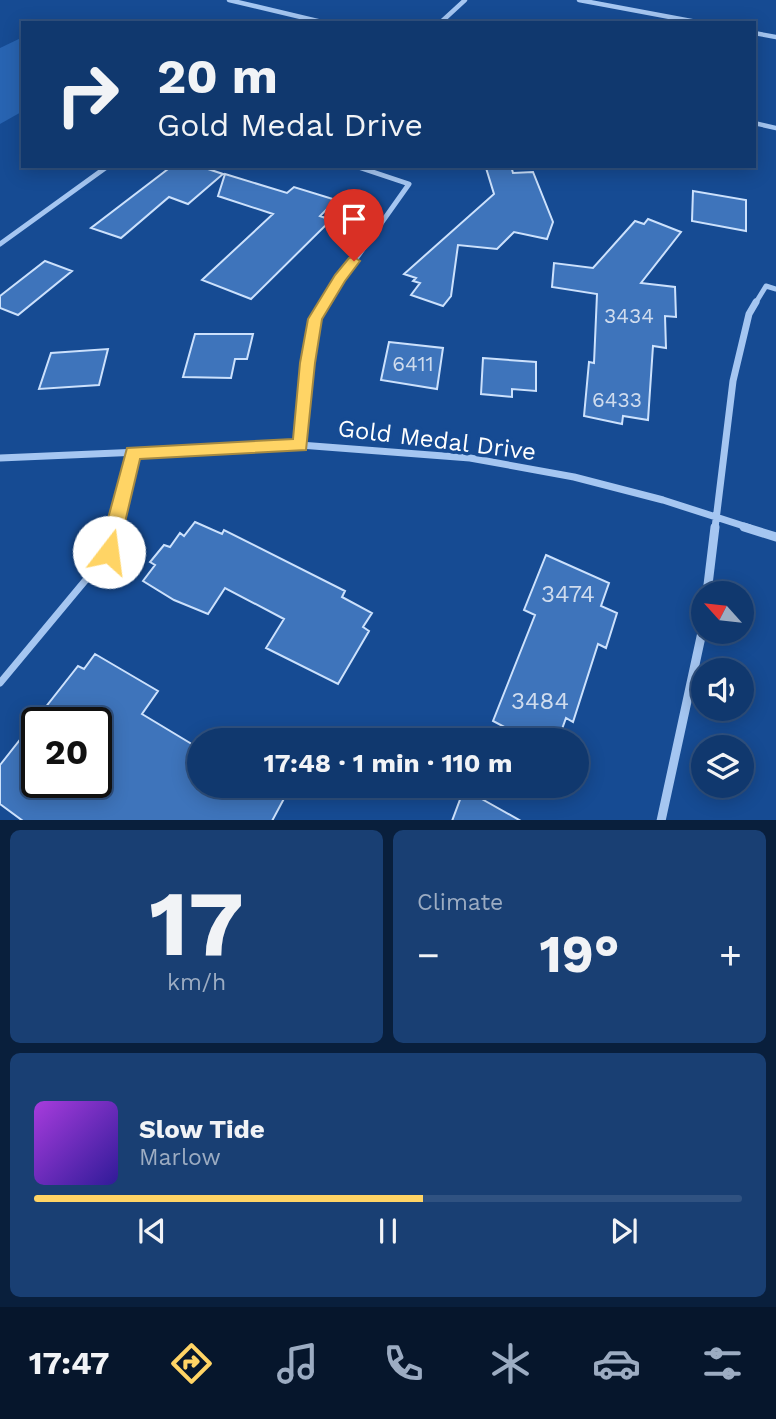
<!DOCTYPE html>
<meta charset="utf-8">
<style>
body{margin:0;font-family:"Work Sans",sans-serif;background:#193f73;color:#f1f3f6;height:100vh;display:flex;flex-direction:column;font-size:26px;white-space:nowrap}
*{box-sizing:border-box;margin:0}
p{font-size:23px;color:#9cacc2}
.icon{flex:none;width:38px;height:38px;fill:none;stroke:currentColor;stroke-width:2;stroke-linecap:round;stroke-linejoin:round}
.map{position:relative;height:820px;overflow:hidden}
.drawer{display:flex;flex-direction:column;gap:10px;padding:10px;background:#091f3c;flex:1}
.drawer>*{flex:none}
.hud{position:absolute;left:21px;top:21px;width:735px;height:147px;border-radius:0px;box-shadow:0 4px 18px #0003,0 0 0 2px #305281;background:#10386e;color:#f1f3f6;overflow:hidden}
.needle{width:46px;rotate:297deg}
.tools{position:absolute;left:691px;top:581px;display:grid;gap:14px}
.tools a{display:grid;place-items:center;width:63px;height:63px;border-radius:50%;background:#10386e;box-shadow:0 4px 18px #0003,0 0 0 2px #305281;font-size:35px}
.speed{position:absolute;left:21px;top:707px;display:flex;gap:14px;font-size:35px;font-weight:700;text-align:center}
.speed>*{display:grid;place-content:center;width:91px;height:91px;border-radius:50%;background:#10386e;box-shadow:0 4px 18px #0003,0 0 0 2px #305281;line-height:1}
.speed .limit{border:4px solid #111;border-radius:10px;background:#fff;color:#111}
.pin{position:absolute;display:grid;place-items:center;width:60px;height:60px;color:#fff;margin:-72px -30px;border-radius:50% 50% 50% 0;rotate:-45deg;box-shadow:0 0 7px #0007}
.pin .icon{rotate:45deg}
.me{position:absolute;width:77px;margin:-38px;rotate:15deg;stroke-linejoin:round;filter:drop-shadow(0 0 5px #0008)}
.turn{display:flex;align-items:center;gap:24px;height:147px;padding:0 21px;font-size:32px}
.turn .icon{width:91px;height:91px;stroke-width:2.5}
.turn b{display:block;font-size:49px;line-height:60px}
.big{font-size:52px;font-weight:700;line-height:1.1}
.drawer .card{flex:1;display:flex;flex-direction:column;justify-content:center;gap:10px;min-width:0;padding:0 24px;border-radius:10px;background:#193f73}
.drawer .dial{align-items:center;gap:0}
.dial b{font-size:91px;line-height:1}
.song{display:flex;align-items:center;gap:21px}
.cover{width:84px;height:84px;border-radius:10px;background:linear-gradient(135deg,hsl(280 70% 55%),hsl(250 70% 35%))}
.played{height:7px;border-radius:4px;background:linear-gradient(90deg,#ffd465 55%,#305281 55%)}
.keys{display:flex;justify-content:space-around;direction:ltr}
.heat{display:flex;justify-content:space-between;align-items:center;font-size:38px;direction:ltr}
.drawer .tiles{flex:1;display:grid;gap:10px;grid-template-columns:1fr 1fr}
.card:last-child{grid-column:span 2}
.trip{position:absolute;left:187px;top:728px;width:402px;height:70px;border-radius:35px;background:#10386e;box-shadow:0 4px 18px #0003,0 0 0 2px #305281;font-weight:700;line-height:70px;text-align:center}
.menu{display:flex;height:112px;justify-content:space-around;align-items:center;background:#06162c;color:#9cacc2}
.menu .icon{width:49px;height:49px}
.menu .current{color:#ffd465}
.menu b{font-size:32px;color:#f1f3f6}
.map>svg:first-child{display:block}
.green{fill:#2864b2}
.building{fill:#3e74bb;stroke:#cce1fc;stroke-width:2;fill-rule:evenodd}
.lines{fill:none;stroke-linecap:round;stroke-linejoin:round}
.lane-far1{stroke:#a5c6f1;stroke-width:5}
.lane{stroke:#a5c6f1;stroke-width:7}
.street-far3{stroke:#a5c6f1;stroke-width:4.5}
.street-far2{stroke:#a5c6f1;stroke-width:5}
.street-far1{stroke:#a5c6f1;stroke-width:7}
.street{stroke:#a5c6f1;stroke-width:9}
.route{fill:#ffd465;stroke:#a68a42;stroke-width:2}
.labels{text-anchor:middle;stroke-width:7;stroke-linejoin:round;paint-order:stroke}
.number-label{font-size:21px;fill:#cfdcee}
.street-label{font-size:24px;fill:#fff;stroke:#164b93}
.near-number-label{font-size:24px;fill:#cfdcee}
</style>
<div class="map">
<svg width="776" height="821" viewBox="0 0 776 821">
<rect width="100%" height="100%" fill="#164b93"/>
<path class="green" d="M23 37V111L0 124V48Z"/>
<path class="building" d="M172 166H199L223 174 188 204 169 197 121 238 91 228Z
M511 166 513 173 533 172 553 222 547 239 514 232 497 249 458 245 451 296 443 306 411 295 420 283 413 281 416 278 404 274 494 194 486 168Z
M225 174 287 193 294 187 336 200 320 216 331 220 251 299 202 280 273 214 218 196Z
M693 191 746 200V231L692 221Z
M648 219 681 232 641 283 675 287 676 317 665 316 666 348 653 346 648 420 623 416 622 424 584 416 589 362 594 363 597 294 552 287 554 263 593 268 635 221 644 224Z
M45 261 72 271 18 315 0 308V296Z
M195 334H253L247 359H235L231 378 183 377Z
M389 342 443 348 437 389 381 380Z
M108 349 99 385 39 389 51 353Z
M483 358 536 362V391L512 389V397L481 394Z
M195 522 222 534 224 530 345 591 342 597 372 613 363 627 369 631 338 684 266 648 284 619 225 588 208 614 174 600 143 581 155 565 150 562 164 545 170 547 180 533 184 536Z
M546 555 609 583 601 606 617 613 606 648 598 644 573 722 566 718 558 740H529L493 721 535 615 524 610Z
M95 654 158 691 142 714 200 749V786H283L281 790 287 793 272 821H23L0 804V765L78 666 84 669ZM37 723H96V782H37Z
M464 789 521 821H452Z"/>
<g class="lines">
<path class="lane-far1" d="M115 528 133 453"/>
<path class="lane" d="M0 683 109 552 115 527"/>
<path class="street-far3" d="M229 0 326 23
M579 0 702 23
M440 23 465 0
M754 33 776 37
M754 123 776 128"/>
<path class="street-far2" d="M0 244 108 166
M324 304 409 184 355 166
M755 304 766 286 776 289"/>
<path class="street-far1" d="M300 445C305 397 301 346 325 302
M0 458 300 445 470 458 574 477 663 500 750 528
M715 528 733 381 749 314 756 302"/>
<path class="street" d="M744 527 776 537
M707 593 715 527
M661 821 704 623"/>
</g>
<path class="route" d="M354 257 360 261 345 281 322 319 315 363 306 450 140 459 118 552 115 558 109 560 102 558 99 552 127 448 293 439 300 363 308 319 335 275 349 258Z"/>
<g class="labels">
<g class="number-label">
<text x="629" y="323">3434</text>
<text x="413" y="371">6411</text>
<text x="617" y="407">6433</text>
</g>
<g class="street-label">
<text transform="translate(437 440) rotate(7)" y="8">Gold Medal Drive</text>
</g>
<g class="near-number-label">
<text x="568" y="602">3474</text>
<text x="540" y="709">3484</text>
</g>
</g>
</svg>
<div class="tools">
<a><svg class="needle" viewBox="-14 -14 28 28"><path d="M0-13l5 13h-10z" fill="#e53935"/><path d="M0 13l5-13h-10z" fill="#9cacc2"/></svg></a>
<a><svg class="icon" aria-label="sound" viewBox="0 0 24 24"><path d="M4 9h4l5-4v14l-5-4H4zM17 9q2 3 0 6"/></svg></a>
<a><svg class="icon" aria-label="layers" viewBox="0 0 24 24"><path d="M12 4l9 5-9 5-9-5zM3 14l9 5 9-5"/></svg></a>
</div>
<div class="speed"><div class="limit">20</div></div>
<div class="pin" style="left:354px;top:261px;background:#d93025"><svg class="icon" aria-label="arrive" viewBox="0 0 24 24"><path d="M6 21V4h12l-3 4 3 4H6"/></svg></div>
<svg class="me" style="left:109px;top:552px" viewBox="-20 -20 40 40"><circle r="19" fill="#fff"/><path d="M0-13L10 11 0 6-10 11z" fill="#ffd465"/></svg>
<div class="trip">17:48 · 1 min · 110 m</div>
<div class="hud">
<div class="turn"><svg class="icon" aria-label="right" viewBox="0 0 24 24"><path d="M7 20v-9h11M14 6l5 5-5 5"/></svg><div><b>20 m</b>Gold Medal Drive</div></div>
</div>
</div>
<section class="drawer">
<div class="tiles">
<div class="card dial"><b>17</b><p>km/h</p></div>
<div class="card"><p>Climate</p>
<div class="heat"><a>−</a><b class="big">19°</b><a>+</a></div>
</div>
<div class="card">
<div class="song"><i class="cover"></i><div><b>Slow Tide</b><p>Marlow</p></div></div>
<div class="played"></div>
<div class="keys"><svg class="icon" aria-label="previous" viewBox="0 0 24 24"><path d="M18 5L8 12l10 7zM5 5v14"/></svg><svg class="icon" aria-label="pause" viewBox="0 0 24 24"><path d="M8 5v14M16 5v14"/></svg><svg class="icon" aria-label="next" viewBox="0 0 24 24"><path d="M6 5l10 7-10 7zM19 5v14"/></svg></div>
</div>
</div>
</section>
<nav class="menu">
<b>17:47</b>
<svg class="icon current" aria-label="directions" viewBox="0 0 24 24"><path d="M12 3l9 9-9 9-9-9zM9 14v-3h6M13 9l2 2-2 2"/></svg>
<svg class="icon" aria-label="music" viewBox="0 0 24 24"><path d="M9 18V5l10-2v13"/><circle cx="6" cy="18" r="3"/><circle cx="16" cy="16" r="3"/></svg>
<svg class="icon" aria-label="phone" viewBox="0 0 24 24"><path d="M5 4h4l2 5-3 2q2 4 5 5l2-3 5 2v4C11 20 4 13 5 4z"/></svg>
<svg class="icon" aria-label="climate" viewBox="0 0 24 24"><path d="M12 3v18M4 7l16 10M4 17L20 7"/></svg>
<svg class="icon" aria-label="car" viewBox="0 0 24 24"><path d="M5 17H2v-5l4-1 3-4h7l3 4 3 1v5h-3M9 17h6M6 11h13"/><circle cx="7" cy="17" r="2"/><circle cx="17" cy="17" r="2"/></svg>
<svg class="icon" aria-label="filters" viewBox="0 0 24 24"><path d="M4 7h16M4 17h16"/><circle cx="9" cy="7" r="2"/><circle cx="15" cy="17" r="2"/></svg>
</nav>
